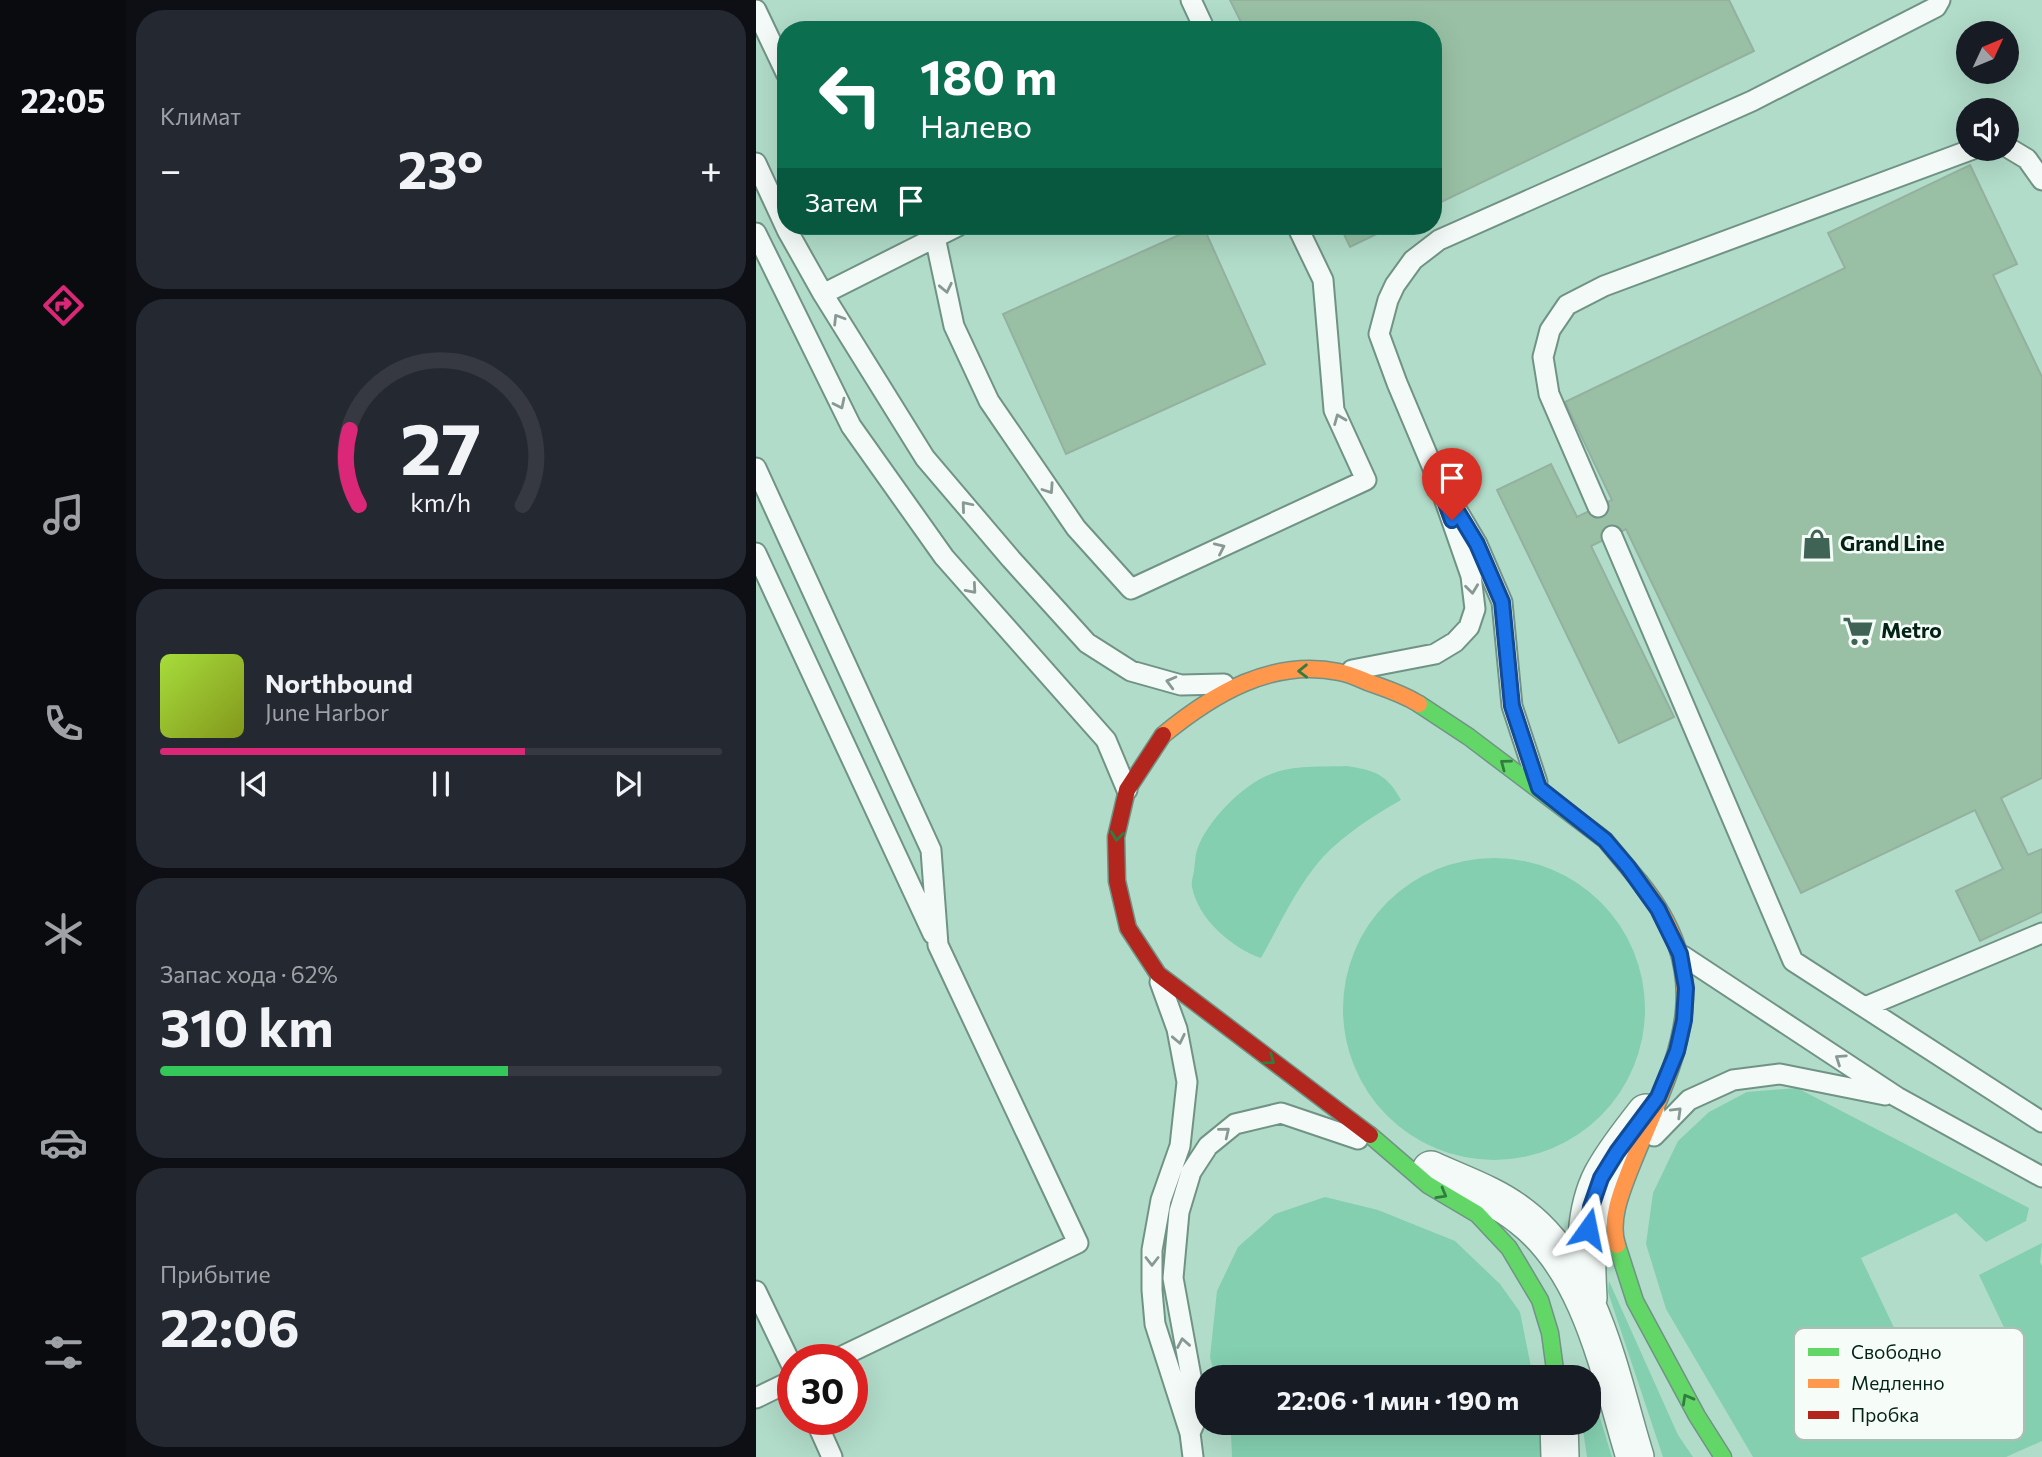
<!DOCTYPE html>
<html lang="ru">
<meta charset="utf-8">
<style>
body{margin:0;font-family:Commissioner,sans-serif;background:#242831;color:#f1f3f6;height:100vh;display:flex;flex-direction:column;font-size:26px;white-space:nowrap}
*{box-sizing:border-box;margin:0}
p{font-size:23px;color:#9ea1a6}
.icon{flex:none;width:38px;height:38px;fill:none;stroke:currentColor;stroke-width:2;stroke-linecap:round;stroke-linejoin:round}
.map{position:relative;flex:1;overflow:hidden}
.side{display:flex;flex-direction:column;gap:10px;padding:10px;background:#0d0f14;width:630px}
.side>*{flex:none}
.banner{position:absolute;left:21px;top:21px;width:665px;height:214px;border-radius:28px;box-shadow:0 7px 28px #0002;background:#0b6e4f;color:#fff;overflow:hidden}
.needle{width:46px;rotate:46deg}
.controls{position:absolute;left:1200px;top:21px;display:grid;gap:14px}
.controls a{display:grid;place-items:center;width:63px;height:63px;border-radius:50%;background:#171b24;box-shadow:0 7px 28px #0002;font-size:35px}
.speed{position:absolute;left:21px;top:1344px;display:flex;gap:14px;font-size:35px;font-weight:700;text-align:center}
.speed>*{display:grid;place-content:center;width:91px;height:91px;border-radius:50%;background:#171b24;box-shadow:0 7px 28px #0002;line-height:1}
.speed .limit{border:10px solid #d22;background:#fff;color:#111}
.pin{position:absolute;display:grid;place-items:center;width:60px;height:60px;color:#fff;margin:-72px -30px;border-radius:50% 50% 50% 0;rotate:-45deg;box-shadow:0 0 7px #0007}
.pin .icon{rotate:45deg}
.me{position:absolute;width:77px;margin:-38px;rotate:12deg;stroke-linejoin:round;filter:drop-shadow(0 0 5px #0008)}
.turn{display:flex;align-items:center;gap:24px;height:147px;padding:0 28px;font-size:32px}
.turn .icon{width:91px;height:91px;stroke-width:2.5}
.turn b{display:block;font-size:49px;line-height:60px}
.then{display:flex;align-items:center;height:66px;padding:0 28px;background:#0003;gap:14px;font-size:26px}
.big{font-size:52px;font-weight:700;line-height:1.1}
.side .widget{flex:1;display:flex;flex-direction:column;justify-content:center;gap:10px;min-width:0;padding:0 24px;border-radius:28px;background:#242831}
.side .dial{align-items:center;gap:0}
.dial svg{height:182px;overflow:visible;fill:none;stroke:#363941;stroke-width:7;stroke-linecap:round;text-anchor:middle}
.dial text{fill:#f1f3f6;stroke:none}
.song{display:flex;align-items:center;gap:21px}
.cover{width:84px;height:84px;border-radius:10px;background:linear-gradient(135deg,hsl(80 70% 55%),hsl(70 70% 35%))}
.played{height:7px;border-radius:4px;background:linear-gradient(90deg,#db2777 65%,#363941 65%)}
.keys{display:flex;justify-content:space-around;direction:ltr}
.heat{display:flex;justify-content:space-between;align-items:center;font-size:38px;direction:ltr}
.charge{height:10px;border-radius:5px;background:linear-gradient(90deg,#34c759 62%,#363941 0)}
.trip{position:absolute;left:439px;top:1365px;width:406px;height:70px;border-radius:28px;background:#171b24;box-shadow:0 7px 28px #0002;font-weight:700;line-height:70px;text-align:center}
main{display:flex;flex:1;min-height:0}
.dock{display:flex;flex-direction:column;width:126px;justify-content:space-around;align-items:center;background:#090b0e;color:#9ea1a6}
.dock .icon{width:49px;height:49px}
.dock .on{color:#db2777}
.dock b{font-size:32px;color:#f1f3f6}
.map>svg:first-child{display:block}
.green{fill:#84cfb0}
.building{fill:#99c0a5;stroke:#94b19f;stroke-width:2}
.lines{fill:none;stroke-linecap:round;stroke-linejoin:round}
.lane-casing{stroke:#709385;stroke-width:23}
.street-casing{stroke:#709385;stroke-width:40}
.fast-casing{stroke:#709385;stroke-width:19}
.slow-casing{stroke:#709385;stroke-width:19}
.jam-casing{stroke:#709385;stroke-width:19}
.lane{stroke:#f3faf7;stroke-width:19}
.street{stroke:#f3faf7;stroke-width:37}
.fast{stroke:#63d668;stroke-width:16}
.slow{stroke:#ff974d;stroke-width:16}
.jam{stroke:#b3261e;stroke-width:16}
.oneway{stroke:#879992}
.oneway2{stroke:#327c3f}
.route-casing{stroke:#114b97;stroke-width:18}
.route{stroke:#1a73e8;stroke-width:12}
.labels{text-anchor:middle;stroke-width:5;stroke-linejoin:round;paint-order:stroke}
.poi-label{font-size:21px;font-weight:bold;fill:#022316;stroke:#f6fdf9;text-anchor:start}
.key{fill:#f6fdf9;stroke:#adbcb5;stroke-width:2}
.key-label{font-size:19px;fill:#022316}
</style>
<main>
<nav class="dock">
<b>22:05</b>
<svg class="icon on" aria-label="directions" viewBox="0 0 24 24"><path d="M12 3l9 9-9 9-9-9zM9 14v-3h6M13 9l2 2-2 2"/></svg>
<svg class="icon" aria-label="music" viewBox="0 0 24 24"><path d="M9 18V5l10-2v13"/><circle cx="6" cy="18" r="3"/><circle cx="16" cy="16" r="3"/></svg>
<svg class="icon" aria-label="phone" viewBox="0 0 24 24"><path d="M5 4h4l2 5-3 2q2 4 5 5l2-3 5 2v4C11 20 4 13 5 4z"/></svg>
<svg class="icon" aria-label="climate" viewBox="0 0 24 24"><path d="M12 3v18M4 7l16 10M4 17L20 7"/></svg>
<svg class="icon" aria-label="car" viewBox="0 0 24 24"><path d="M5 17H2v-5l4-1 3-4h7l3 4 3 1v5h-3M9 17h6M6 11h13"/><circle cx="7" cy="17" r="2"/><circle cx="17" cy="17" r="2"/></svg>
<svg class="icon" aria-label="filters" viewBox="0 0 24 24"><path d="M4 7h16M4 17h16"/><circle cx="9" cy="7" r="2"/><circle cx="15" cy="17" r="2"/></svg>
</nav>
<section class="side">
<div class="widget"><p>Климат</p>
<div class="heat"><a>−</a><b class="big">23°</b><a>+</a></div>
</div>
<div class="widget dial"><svg viewBox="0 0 100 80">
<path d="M14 69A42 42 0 1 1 86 69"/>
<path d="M14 69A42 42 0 0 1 10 36" stroke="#db2777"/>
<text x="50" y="56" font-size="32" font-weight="700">27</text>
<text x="50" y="72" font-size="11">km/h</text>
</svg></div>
<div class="widget">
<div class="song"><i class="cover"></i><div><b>Northbound</b><p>June Harbor</p></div></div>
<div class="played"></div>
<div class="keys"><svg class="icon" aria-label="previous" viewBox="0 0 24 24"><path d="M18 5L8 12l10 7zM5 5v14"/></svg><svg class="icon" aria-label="pause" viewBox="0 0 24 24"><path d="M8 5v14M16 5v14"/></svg><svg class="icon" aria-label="next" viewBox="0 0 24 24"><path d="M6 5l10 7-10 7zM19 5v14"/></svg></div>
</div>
<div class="widget"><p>Запас хода · 62%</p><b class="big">310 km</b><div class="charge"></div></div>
<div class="widget"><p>Прибытие</p><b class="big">22:06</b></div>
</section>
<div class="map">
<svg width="1286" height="1457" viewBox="0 0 1286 1457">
<rect width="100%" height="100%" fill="#b1dcc9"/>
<path class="green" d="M590 766C618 770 631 774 645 800 617 816 590 833 567 857 541 886 524 924 505 958 476 948 442 919 436 887 435 882 437 876 438 871 439 864 439 856 441 850 450 822 487 784 515 774 537 765 566 767 590 766Z
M587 1009a151 151 0 1 1 302 0a151 151 0 1 1-302 0Z
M1041 1088 1273 1208 1270 1221 1230 1242 1200 1213 1105 1258 1167 1389 1255 1342 1223 1275 1286 1243 1284 1262 1286 1266V1441L1250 1457H997L910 1309 890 1244 897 1193 922 1141 953 1112 991 1092Z
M569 1197 622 1210 699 1241 744 1284 764 1312 777 1377H459L454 1357 461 1291 482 1247 519 1214Z
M853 1281 922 1435 937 1457H907L852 1292Z
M833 1382 856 1457H831L826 1423H833Z
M472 1423H785L788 1457H476L475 1433Z"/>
<path class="building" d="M474 0H973L998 51 677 206V30H489Z
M1214 165 1261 264 1237 275 1286 377V778L1245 798 1272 855 1286 849V912L1224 941 1200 891 1247 869 1219 810 1045 893 870 529 835 546 918 717 863 743 741 490 795 464 821 517 856 500 809 402 1089 268 1072 233Z
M443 226H447L509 364 310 454 247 314Z
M584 226H637L594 247Z"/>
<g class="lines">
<g class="lane-casing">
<path id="lane" d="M435 0 449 30
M0 10 30 73
M1251 147 1271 159 1286 180
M0 163 31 230 67 294 169 458 255 559 331 643 375 671 425 685 468 684
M168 226 179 237 198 326 233 401 320 528 375 589 610 480 578 410 567 280 541 226
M0 233 95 426 188 557 350 740 371 790
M67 294 202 226
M0 468 175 850 182 945 322 1243 78 1360
M842 507 793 394 787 357 794 330 811 305 848 286 1217 149
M702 512 721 544 746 602 756 706 781 782
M856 536 1037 961 1286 1122
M0 553 177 934
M596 670 679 654 699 642 713 627 719 609 715 576 681 478 641 383 623 334 632 300 639 285 657 260 683 240 996 101 1180 7 1184 0
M927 956 1141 1097 1286 1177
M404 982 421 1029 431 1082 424 1146 405 1200 396 1250V1290L399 1324 434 1433 437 1457
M1109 1007 1286 933
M898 1136 933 1100 977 1080 1024 1074 1129 1095
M0 1291 37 1368
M0 1398 37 1380
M59 1419 76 1457
M434 1433 442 1415 417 1278 423 1212 435 1172 452 1146 479 1124 525 1113 602 1139"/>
</g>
<g class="street-casing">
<path id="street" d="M675 1170C705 1184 739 1195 765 1216 836 1270 854 1376 879 1457
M832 1298C830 1258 827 1213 846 1176 858 1153 874 1134 890 1113
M803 1423 804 1457"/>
</g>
<g class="fast-casing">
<path id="fast" d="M663 704 713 737 849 840 884 882
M614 1135 672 1185 721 1214 753 1248 784 1300 794 1333 800 1377
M861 1245 879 1301 941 1416 967 1457"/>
</g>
<g class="slow-casing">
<path id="slow" d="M407 735C457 694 516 658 583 672 594 674 604 679 614 683 631 689 647 694 663 704
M861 1245C853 1220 866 1190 875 1167 917 1062 967 985 884 882"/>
</g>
<g class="jam-casing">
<path id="jam" d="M407 735 371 790 360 837 361 881 372 928 402 974 614 1135"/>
</g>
<use href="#lane" class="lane"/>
<use href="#street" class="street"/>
<use href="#fast" class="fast"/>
<use href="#slow" class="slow"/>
<use href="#jam" class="jam"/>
</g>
<defs><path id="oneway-chevron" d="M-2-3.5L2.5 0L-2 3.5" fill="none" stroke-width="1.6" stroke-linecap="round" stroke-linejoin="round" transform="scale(1.75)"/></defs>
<g class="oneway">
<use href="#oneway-chevron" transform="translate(190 288) rotate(78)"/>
<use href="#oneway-chevron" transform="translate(82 319) rotate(-122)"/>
<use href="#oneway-chevron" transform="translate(84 404) rotate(64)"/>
<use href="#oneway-chevron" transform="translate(583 419) rotate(-112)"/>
<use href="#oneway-chevron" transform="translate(293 489) rotate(56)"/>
<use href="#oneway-chevron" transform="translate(210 506) rotate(-130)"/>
<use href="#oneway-chevron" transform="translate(464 548) rotate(-25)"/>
<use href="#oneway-chevron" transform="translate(216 589) rotate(49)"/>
<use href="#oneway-chevron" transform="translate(716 589) rotate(83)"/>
<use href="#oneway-chevron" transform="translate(415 682) rotate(-165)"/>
<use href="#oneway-chevron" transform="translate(423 1039) rotate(78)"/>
<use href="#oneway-chevron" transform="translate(1084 1059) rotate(-146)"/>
<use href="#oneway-chevron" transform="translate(921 1112) rotate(-44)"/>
<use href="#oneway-chevron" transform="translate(469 1132) rotate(-39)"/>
<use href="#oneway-chevron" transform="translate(396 1261) rotate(90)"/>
<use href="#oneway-chevron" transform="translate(427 1343) rotate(-100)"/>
</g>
<g class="oneway2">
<use href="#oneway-chevron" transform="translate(547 671) rotate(179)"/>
<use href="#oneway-chevron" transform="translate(749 764) rotate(-143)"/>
<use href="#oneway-chevron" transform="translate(361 836) rotate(97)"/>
<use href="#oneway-chevron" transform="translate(514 1060) rotate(37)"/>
<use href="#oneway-chevron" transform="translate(686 1194) rotate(30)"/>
<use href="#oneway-chevron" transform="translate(931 1399) rotate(-119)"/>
</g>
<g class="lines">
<g class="route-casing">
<path id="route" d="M696 520 681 478 721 544 746 602 756 706 783 788 849 840 872 867 902 909 924 954 930 988 928 1020 921 1051 902 1097 861 1152 845 1178 835 1207 832 1229"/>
</g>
<use href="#route" class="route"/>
</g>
<defs>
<g id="shop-bare" transform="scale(2.415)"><path d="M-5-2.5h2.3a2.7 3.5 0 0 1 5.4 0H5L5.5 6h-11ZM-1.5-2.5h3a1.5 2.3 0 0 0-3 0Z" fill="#3f6455" stroke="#f6fdf9" stroke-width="2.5" paint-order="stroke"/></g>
<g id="supermarket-bare" transform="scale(2.415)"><path d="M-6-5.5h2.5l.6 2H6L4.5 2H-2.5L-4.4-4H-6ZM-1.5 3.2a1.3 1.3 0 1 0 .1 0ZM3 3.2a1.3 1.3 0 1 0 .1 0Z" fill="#3f6455" stroke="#f6fdf9" stroke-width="2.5" paint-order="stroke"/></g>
</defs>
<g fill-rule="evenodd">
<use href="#shop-bare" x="1061" y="544"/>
<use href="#supermarket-bare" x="1102" y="631"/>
</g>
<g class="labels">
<g class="poi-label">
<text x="1084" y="551">Grand Line</text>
<text x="1125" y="638">Metro</text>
</g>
</g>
<rect x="1038" y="1328" width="230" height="112" rx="10" class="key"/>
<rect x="1052" y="1348" width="31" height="8" fill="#63d668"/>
<rect x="1052" y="1379" width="31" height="9" fill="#ff974d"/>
<rect x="1052" y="1411" width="31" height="8" fill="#b3261e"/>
<g class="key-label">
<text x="1095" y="1359">Свободно</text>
<text x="1095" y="1390">Медленно</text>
<text x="1095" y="1422">Пробка</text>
</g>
</svg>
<div class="controls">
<a><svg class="needle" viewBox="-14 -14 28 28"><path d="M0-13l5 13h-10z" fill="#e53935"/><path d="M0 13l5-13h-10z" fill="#9ea1a6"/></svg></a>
<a><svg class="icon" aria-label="sound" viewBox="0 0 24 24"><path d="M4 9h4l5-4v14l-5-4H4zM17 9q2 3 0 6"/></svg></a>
</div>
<div class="speed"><div class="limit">30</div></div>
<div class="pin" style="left:696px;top:520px;background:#d93025"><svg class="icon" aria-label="arrive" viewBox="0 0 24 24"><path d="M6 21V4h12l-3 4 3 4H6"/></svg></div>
<svg class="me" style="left:832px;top:1229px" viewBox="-20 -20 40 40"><path d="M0-17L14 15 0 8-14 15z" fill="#1a73e8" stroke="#fff" stroke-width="4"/></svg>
<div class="trip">22:06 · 1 мин · 190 m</div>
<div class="banner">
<div class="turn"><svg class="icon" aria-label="left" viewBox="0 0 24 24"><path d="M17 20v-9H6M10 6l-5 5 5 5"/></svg><div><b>180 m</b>Налево</div></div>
<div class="then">Затем<svg class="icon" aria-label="arrive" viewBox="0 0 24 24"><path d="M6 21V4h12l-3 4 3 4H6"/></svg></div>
</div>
</div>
</main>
